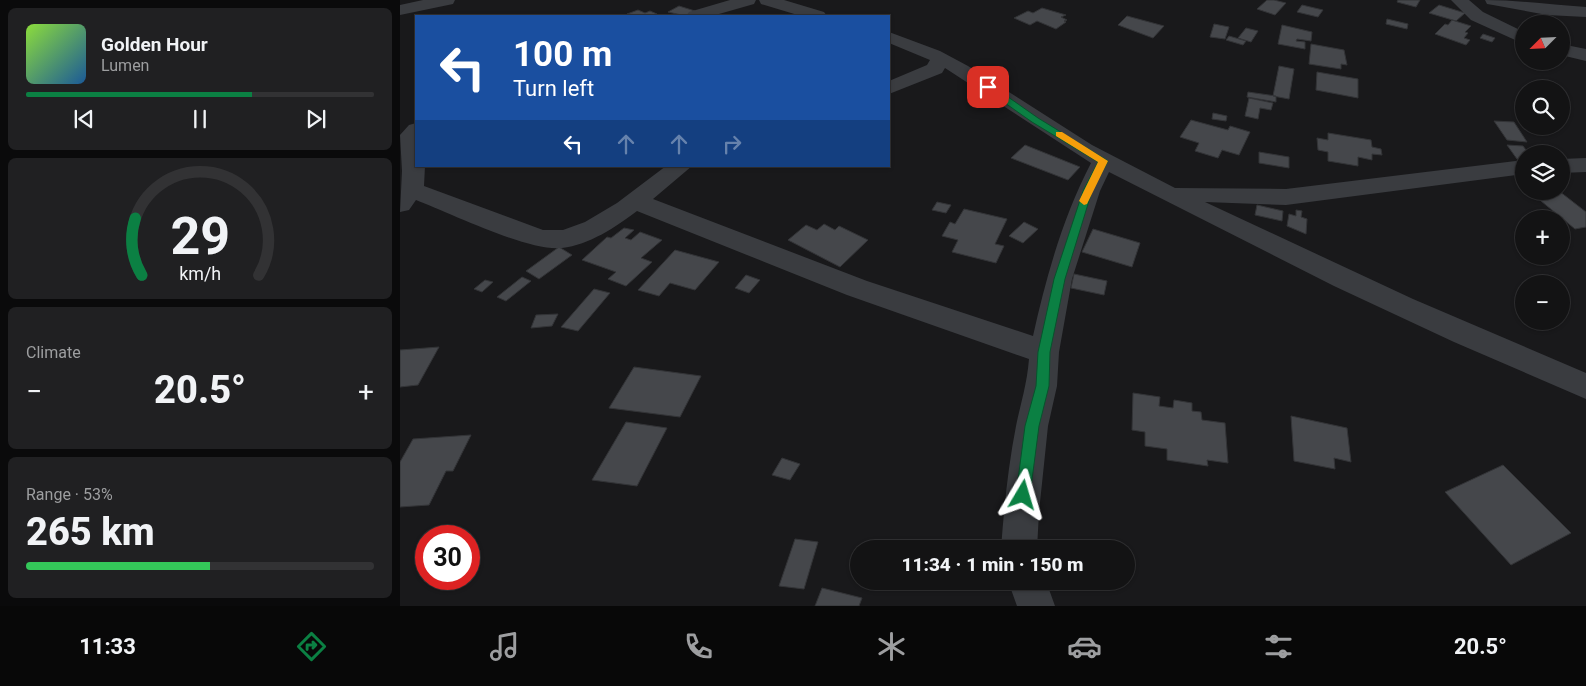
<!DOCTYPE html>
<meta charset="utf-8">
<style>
body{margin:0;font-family:Roboto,sans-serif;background:#202022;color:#f1f3f6;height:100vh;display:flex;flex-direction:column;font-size:19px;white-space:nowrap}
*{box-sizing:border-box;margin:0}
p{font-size:16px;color:#9d9ea0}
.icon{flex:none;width:28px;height:28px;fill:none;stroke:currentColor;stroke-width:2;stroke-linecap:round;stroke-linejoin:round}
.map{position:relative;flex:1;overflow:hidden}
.side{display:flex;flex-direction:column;gap:8px;padding:8px;background:#0a0a0b;width:400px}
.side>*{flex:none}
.banner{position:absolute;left:15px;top:15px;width:475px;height:152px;border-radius:0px;box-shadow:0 1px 4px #0004,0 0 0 1px #323234;background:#1a4fa0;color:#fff;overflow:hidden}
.needle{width:32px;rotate:246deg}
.fabs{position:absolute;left:1115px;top:15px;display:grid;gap:10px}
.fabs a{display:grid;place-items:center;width:55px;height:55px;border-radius:50%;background:#131314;box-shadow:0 1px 4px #0004,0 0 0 1px #323234;font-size:25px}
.speed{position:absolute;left:15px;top:525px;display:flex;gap:10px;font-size:25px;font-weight:700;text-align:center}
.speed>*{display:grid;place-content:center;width:65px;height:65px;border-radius:50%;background:#131314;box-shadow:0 1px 4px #0004,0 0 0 1px #323234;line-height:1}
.speed .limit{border:8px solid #d22;background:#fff;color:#111}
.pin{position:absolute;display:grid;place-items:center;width:42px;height:42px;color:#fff;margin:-21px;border-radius:10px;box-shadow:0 2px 8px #0006}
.me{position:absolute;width:55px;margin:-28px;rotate:7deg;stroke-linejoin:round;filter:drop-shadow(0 0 4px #0008)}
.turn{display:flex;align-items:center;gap:18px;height:105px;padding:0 15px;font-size:22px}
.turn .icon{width:65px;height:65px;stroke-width:2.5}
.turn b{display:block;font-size:35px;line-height:42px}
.lanes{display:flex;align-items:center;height:48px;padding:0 15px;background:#0003;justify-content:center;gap:25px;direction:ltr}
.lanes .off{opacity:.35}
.big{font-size:38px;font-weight:800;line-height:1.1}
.side .card{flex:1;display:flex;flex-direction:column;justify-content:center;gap:8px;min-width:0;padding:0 18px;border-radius:8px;background:#202022}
.side .dial{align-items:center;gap:0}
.dial svg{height:130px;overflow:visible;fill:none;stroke:#323234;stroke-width:7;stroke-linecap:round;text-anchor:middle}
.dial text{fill:#f1f3f6;stroke:none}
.song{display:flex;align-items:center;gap:15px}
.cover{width:60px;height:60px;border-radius:8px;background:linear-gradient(135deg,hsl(90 70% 55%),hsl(210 70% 35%))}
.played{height:5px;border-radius:2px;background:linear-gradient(90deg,#0b8043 65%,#323234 65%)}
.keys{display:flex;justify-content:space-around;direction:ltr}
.heat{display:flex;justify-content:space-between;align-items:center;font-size:28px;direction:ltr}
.charge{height:8px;border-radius:4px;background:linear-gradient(90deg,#34c759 53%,#323234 0)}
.trip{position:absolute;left:450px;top:540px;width:285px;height:50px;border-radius:25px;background:#131314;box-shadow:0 1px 4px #0004,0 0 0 1px #323234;font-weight:800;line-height:50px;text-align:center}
.menu{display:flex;height:80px;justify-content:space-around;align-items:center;background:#080808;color:#9d9ea0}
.menu .icon{width:35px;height:35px}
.menu .active{color:#0b8043}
.menu b{font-size:22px;color:#f1f3f6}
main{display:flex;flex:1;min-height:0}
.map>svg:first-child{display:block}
.building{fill:#45474b;stroke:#333437}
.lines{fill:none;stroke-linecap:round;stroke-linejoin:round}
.minor{fill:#3a3c40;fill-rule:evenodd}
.route{fill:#0b8043;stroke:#07532c}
.slow{fill:#f59e0b}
</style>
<main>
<section class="side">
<div class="card">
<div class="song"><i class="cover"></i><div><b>Golden Hour</b><p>Lumen</p></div></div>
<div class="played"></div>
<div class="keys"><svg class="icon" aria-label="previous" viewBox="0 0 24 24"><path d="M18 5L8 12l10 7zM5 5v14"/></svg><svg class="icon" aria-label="pause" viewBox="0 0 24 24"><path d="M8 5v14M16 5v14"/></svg><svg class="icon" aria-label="next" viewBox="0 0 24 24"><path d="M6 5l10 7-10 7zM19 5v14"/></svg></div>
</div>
<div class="card dial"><svg viewBox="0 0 100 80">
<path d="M14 69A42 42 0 1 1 86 69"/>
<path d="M14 69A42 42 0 0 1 10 34" stroke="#0b8043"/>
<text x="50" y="56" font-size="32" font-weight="700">29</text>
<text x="50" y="72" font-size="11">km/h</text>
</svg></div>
<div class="card"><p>Climate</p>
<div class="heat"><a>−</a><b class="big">20.5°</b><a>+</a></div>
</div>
<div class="card"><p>Range · 53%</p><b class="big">265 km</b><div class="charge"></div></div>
</section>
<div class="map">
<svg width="1186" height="606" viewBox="0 0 1186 606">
<rect width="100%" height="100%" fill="#19191b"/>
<path class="building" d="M867 0H874L886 3 875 15 857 9Z
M998 0H1020L1016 7 997 2Z
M902 5 923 10 918 17 897 12Z
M1039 5 1065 13 1056 21 1029 13Z
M279 6 295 11 286 16 268 12Z
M642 8 666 15 661 17 667 20 664 21 666 22 656 29 637 21 630 25 614 18 628 11 633 13Z
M238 10 245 13 250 11 257 14 252 16 227 14Z
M727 16 764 26 753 38 718 25Z
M987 19 1008 24 1007 29 986 24Z
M1052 20 1071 26 1065 32 1068 33 1064 38 1070 40 1066 45 1035 34 1045 24 1048 25Z
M814 24 829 27 825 39 810 37Z
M882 25 912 32 911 41 897 39 896 41 905 42V49L878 44Z
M846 28 858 31 851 42 838 38Z
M1083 34 1095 38 1092 42 1080 38Z
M829 36 846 41 843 45 826 40Z
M911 44 944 50 947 65 941 64V69L909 64Z
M879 66 894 69 889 99 873 96Z
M917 72 958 79V98L916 90Z
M848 92 876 96V102L847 97Z
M849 98 873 103 871 110 860 108 858 119 845 116Z
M813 113 827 116 826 121 812 119Z
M791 120 828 130 830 126 850 132 839 155 822 150 818 158 795 151 799 143 780 137Z
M1094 121 1114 122 1127 142 1107 140Z
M928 133 971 140 972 147 981 149 982 155 972 154V160L958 157V166L928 161V152L918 150 917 138 928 140Z
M625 145 680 167 668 180 611 158Z
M1107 145 1123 146 1129 154H1124V159H1117Z
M859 152 889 157V168L859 163Z
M1159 191 1186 212V227L1175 229 1135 196Z
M537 202 551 205 546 213 532 210Z
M857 205 883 211 882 221 855 215Z
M564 209 607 219 595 244 604 246 596 263 552 252 558 240 542 236 550 222 555 224Z
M896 210 902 211 901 217 907 219 906 234 887 226 889 214 896 216Z
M624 222 638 229 623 243 609 236Z
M424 224 435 230 439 226 468 240 440 267 388 240 406 225 417 230Z
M224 228 234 230 225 238 231 240 240 232 262 240 241 258 252 262 226 286 208 279 216 272 182 260 207 237 211 238Z
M693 229 740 243 732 267 682 252Z
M159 247 172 255 139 279 126 271Z
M275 250 319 262 295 290 270 283 259 296 238 290Z
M674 274 707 281 704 295 671 288Z
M346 275 360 280 349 293 335 288Z
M122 277 131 281 106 301 97 297Z
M85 280 93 282 82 292 74 289Z
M194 289 210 293 178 331 161 327Z
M158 314 152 326 131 328 136 315Z
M39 347 18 385 0 387V350Z
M234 367 301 376 280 417 209 408Z
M733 393 760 397 759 406 773 408 774 400 792 403V411L801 412 802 420 825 423 828 463 807 460 808 466 767 460V449L745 446V432L732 430Z
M891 416 947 428 951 462 934 458 935 469 894 461Z
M226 422 267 428 237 486 192 480Z
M71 435 53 471H46L29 505 0 507V462L13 439Z
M382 458 400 464 390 480 372 475Z
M1103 465 1171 533 1111 565 1045 492Z
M395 539 418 542 404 589 379 586Z
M571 543V549H551V544Z
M422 588 462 598 459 606H415Z"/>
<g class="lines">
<path class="minor" d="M23 0H55L53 4 0 15V5Z
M330 0H356L354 4 312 16H286L289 12Z
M359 0H384L424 12 427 16H401L361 4Z
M1051 0H1069L1083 12 1124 32V44L1071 20Z
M1085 0C1119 0 1152 5 1186 7V17L1147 15 1093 5 1087 4Z
M489 32 540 51 568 66 692 145 775 188 886 189 1124 160V174L886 205 805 202 1013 299 1186 373V399L1054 342 934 286 709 172 700 191 672 279 659 352 657 386 648 426 639 512 637 549H601C604 508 608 467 616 426 621 402 627 384 629 359L447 295 237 211C216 227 189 245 162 248 129 252 50 213 16 200L9 210 0 212 2 171 0 135 9 125 16 123V166H25L24 186 143 230H163L185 222 217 203 266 166H292L253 199 467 281 633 336C646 277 663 217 691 163L545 68 542 73 489 94V81L527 65 530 60 489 43Z
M1161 44 1186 49V61L1161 55Z
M1186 158V172L1161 173V159Z
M608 581H646L655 606H617Z"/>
</g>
<path class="route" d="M585 85H591L638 118 708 161 692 191 665 279 650 352 649 386 639 426 630 495 628 500 623 502 618 500 616 495 625 426 636 386 638 352 654 279 683 191 698 162 632 122 585 89Z"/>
<path class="slow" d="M656 132H662L708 161 687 204 684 205 679 201 698 162 656 136Z"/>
</svg>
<div class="fabs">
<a><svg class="needle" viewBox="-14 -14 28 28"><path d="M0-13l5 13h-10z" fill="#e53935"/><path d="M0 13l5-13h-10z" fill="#9d9ea0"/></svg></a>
<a><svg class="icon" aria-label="search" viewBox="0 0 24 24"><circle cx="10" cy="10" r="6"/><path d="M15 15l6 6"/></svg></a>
<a><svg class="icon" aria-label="layers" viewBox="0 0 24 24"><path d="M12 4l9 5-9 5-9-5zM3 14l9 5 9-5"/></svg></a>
<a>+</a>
<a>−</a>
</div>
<div class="speed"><div class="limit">30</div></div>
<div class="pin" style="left:588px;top:87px;background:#d93025"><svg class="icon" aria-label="arrive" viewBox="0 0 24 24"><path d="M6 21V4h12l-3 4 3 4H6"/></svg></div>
<svg class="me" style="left:623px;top:495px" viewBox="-20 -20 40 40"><path d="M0-17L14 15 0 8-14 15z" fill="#0b8043" stroke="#fff" stroke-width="4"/></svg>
<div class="trip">11:34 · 1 min · 150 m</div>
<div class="banner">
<div class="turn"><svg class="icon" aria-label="left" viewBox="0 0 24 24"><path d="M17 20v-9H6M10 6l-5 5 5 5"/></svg><div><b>100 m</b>Turn left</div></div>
<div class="lanes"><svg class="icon" aria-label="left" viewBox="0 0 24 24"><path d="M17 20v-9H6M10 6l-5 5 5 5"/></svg><svg class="icon off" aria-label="ahead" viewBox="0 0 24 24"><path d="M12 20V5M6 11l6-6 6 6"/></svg><svg class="icon off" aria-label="ahead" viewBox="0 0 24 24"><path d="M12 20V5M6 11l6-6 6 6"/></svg><svg class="icon off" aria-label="right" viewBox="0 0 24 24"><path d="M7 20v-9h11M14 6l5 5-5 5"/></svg></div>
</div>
</div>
</main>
<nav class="menu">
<b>11:33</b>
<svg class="icon active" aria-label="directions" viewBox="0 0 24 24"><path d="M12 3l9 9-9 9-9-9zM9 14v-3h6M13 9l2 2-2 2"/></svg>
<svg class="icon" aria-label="music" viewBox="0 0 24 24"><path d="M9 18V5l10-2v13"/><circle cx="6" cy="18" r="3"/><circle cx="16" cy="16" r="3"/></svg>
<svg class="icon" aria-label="phone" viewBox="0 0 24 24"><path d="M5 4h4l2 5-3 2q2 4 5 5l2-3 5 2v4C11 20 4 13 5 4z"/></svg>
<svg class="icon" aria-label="climate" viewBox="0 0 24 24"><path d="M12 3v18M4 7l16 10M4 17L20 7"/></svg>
<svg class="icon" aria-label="car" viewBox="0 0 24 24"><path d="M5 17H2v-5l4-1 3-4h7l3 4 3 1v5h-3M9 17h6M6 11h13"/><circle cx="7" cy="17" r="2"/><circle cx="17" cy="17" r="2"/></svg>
<svg class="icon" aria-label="filters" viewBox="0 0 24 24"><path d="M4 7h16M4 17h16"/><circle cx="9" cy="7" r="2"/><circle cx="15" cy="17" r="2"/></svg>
<b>20.5°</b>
</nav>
